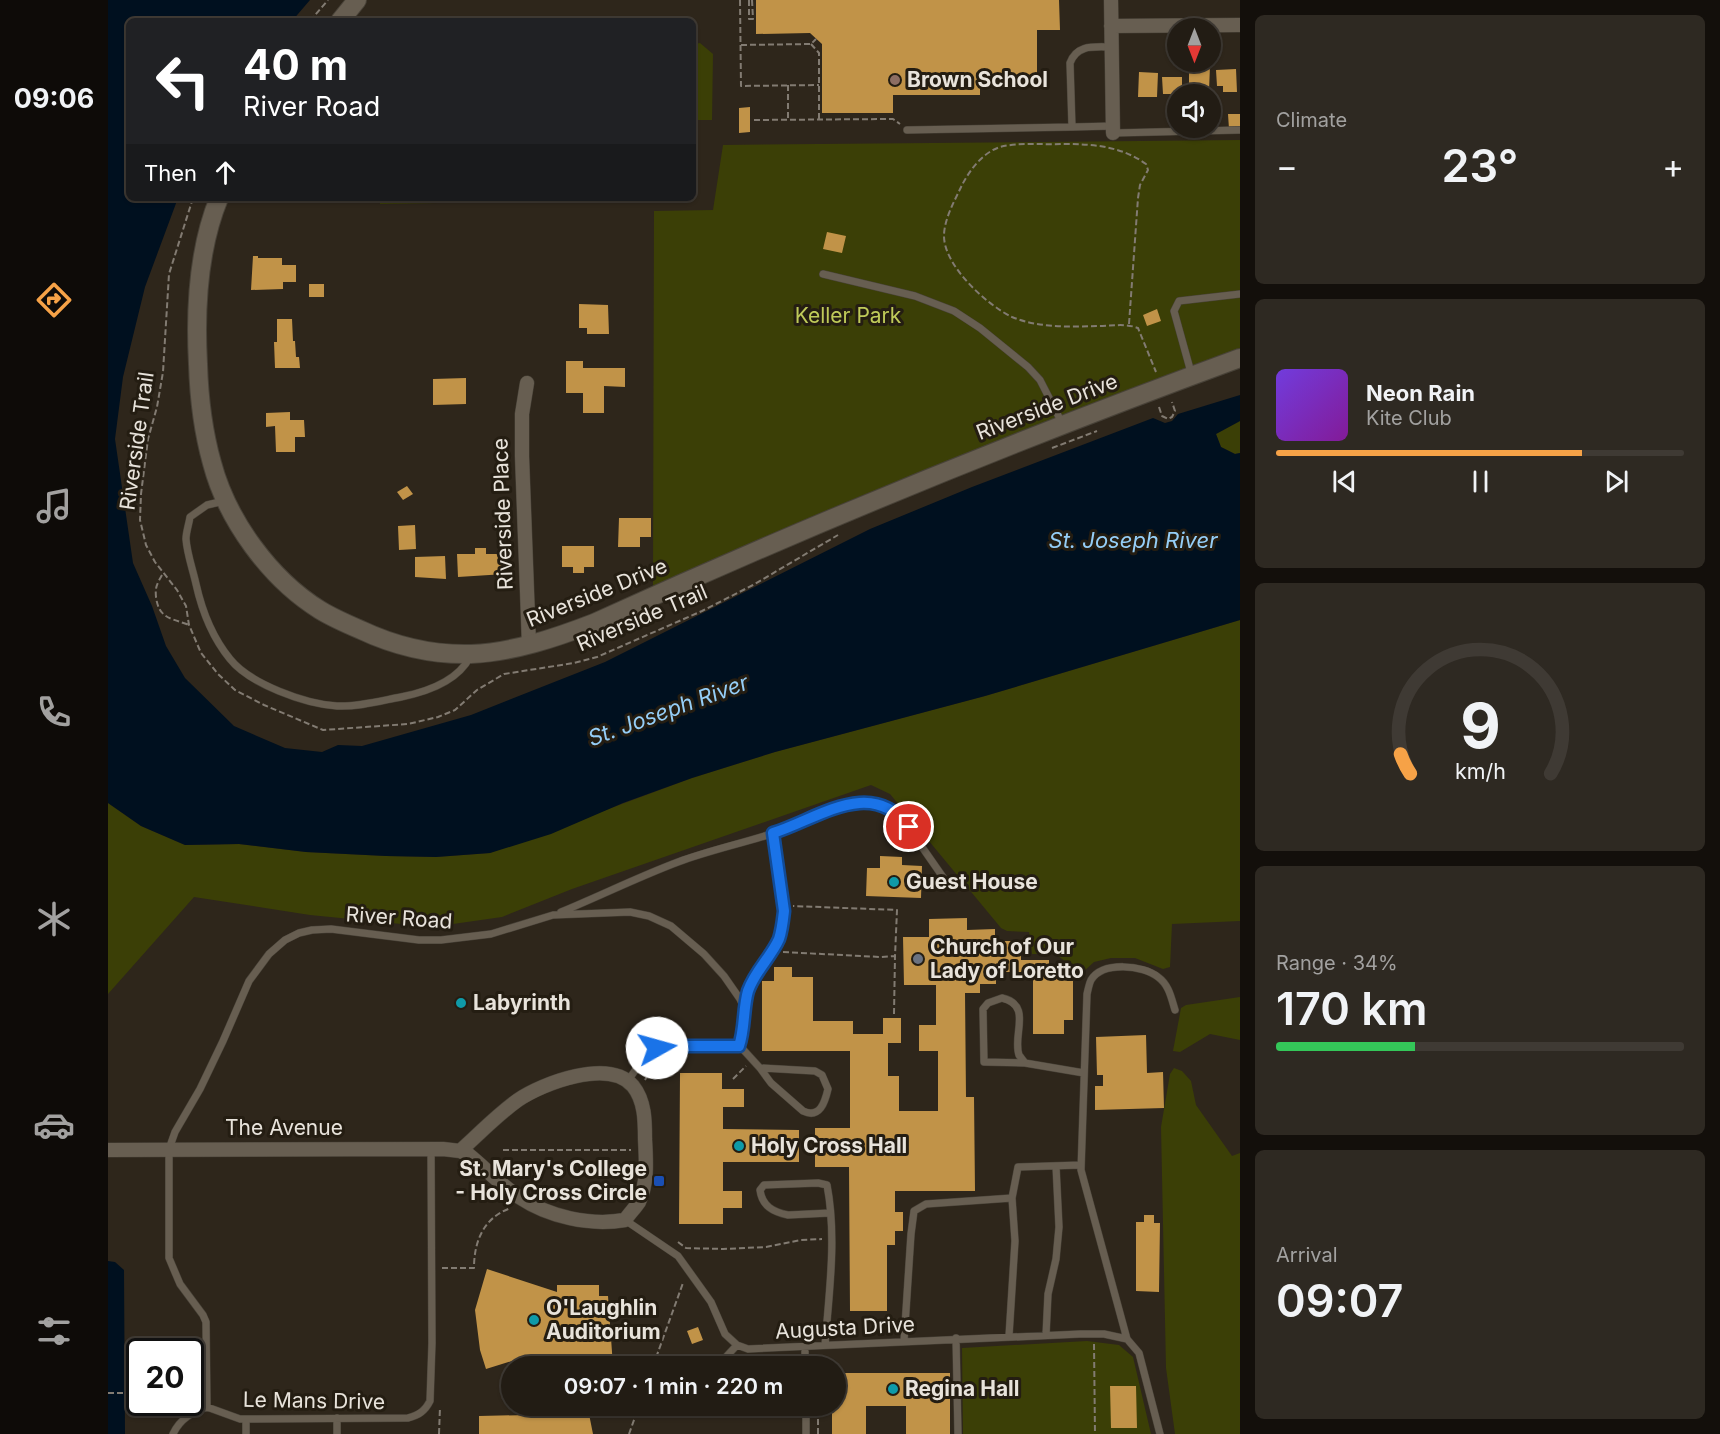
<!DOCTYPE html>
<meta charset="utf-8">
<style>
body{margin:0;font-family:Inter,sans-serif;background:#2e2922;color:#f1f3f6;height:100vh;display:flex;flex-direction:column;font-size:22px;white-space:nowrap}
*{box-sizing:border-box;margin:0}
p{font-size:20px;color:#a2a1a0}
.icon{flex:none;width:33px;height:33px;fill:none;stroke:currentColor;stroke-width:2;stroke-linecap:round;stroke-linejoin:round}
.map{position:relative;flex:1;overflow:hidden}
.side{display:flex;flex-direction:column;gap:15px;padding:15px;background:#130f0b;width:480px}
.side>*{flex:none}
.banner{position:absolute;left:18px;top:18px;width:570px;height:183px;border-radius:9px;box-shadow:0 2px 4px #0004,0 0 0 2px #3f3a34;background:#202124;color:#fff;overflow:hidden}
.needle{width:39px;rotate:180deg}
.buttons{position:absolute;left:1059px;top:18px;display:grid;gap:12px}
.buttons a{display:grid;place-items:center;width:54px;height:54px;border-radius:50%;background:#221c14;box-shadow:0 2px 4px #0004,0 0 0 2px #3f3a34;font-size:30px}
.speed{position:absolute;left:18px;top:1338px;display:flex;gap:12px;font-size:30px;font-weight:700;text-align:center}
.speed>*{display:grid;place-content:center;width:78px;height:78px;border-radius:50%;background:#221c14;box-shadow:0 2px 4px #0004,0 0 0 2px #3f3a34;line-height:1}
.speed .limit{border:3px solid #111;border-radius:9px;background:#fff;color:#111}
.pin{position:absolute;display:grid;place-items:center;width:51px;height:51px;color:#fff;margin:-26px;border:3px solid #fff;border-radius:50%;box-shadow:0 2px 6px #0007}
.me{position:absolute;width:66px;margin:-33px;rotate:83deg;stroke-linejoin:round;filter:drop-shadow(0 0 4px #0008)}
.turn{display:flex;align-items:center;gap:21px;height:126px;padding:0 18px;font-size:27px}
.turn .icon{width:78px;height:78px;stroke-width:2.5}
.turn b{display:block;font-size:42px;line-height:51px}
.then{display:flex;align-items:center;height:57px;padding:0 18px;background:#0003;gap:12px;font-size:22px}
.big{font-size:45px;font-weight:600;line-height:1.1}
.side .widget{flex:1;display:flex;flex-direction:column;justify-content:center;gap:9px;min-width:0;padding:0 21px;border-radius:9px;background:#2e2922}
.side .dial{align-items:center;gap:0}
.dial svg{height:156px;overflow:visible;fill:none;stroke:#3f3a34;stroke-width:7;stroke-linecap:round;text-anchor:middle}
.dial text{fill:#f1f3f6;stroke:none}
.song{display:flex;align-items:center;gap:18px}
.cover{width:72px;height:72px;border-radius:9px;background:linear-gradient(135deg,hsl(260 70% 55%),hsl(290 70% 35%))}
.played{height:6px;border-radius:3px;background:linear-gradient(90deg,#f6a247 75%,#3f3a34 75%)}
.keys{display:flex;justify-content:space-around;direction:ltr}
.heat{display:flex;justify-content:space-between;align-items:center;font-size:33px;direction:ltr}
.charge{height:9px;border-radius:4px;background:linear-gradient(90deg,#34c759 34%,#3f3a34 0)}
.trip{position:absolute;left:393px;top:1356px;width:345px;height:60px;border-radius:30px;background:#221c14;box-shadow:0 2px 4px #0004,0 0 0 2px #3f3a34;font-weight:600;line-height:60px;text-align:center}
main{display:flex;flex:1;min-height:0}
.dock{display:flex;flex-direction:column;width:108px;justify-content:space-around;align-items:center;background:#0e0b08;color:#a2a1a0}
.dock .icon{width:42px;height:42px}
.dock .on{color:#f6a247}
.dock b{font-size:27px;color:#f1f3f6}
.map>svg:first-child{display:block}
.green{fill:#3b3f06}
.water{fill:#00101f}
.building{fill:#c19348}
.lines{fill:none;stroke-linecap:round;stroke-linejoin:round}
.service-casing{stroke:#484238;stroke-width:8}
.minor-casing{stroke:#484238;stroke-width:15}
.tertiary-casing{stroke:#484238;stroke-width:20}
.path{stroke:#827b72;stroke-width:2;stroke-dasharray:6 3;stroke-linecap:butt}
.service{stroke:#675e51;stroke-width:7}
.minor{stroke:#675e51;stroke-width:14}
.tertiary{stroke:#675e51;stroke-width:18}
.route-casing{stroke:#114b97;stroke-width:15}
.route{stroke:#1a73e8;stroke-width:10}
.education-dot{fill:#8d6e63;stroke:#241d12;stroke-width:2}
.culture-dot{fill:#0f9aa8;stroke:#241d12;stroke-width:2}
.worship-dot{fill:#6b7280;stroke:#241d12;stroke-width:2}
.transit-dot{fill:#1a4fb4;stroke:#241d12;stroke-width:2}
.labels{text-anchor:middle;stroke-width:6;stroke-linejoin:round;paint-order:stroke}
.poi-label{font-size:21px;font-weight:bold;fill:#e8e3db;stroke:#241d12;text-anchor:start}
.park-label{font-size:21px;fill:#bfca59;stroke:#241d12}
.street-label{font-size:21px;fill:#e8e3db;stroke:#241d12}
.water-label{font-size:22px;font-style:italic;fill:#95cef7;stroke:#241d12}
</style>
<main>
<nav class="dock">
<b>09:06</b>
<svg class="icon on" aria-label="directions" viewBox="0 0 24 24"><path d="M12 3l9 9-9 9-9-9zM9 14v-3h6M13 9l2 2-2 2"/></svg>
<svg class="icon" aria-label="music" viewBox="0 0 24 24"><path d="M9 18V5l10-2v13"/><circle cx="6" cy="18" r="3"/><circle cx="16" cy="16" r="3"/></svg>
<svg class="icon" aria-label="phone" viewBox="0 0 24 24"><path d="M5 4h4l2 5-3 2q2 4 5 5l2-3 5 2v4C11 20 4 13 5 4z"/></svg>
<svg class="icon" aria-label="climate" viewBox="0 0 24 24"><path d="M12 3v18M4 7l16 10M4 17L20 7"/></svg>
<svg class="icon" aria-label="car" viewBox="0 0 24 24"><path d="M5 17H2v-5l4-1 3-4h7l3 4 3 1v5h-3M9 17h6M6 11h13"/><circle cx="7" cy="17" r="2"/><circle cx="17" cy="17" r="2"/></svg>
<svg class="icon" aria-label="filters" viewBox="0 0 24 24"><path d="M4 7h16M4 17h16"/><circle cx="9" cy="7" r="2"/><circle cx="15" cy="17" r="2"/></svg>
</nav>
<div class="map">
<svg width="1132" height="1434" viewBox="0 0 1132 1434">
<rect width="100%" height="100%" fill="#2e261b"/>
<path class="green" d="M592 43 605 54 604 120H585V44Z
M1132 140V351L753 496 545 586 546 211 605 210 615 145Z
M272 198H506V200L272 204Z
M1132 421V453L1127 454 1113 447 1108 434Z
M1132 620V921L1064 924 1062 967 1055 969 1027 958H1003L986 962 974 973 947 954H924L921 932 899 931 893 928 782 794 763 785 464 889 394 917 324 927 202 915 86 897 0 994V803L33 826 77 845 131 844 198 852 278 856 328 857 382 853 584 778 667 752 877 696Z
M1132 997V1040L1102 1034 1072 1052 1065 1051 1073 1008 1078 1005Z
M1066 1068 1074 1071 1083 1081 1088 1105 1124 1156 1132 1153V1434H1067L1058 1368 1053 1127 1062 1074Z
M979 1341 1011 1345 1025 1357 1043 1434H855L854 1348Z"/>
<path class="water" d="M0 0H202L184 21H21V198H70L37 287 15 377 7 439 25 563 44 606 58 646 77 678 126 726 177 748 214 752 230 745 254 746 363 715 497 662 762 529 864 487 1045 418 1057 423 1064 421 1070 414 1132 395V421L1108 434 1113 447 1127 454 1132 453V620L877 696 667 752 584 778 515 803 443 834 382 853 328 857 278 856 198 852 131 844 77 845 33 826 0 803Z
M0 1261 7 1262 16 1270 17 1434H0Z"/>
<path class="building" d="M648 0H951L952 30H929V84H872V95H785V113H714V44L702 33 648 34Z
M1081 65 1102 66 1101 91H1095V94H1081Z
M1128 69 1129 92H1115V86H1109L1108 70Z
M1031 72 1050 73 1049 97H1030Z
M1054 77H1074V94H1055Z
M642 107V132L631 133V108Z
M1120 114H1132V128L1121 129Z
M719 232 738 236 734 253 715 249Z
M145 256H150V258H174V265H188V282H175V289L143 290Z
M201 284H216V297H201Z
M471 304 500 305 501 334H479V328H471Z
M1049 309 1053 321 1039 326 1035 315Z
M169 319H184L185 341H187L188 357H191L192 368H167L166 342H169Z
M458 361H475V368H517V387L496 386V413H475V393H458Z
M358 378V404L325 405V379Z
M182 412V420H196L197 437H187V452H168L167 426 158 427V413Z
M299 486 305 494 295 500 289 492Z
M511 518H543V537H532V547H510Z
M307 525 308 549 291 550 290 526Z
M454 546H486V567H476V573H465V567H454Z
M367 548H378V554H397V574L350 577 349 554H367Z
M337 556 338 579 307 577V557Z
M772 856 794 857V865L814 866 813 898 758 896 759 868H772Z
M859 918V930L887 929V941H913V960H941V967H959V981H965V1020H956V1034H925V972H888V984H872V993H857L858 1097H866L867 1191H787V1212H795V1231H787V1245H779V1311H742L741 1167H707V1128H742V1051H654V981H666V967H684V977H705V1021H745V1034H775V1018H793V1043H780V1076H791V1111H830V1051H811V1025H828V985H796L795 937H821V919Z
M1038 1035 1039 1073 1055 1072 1056 1108 987 1110V1086H995V1075H989L988 1037Z
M572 1073H614V1089H636V1107H615V1129L691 1130V1162H615V1191H634V1208H615V1224H571Z
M1036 1215H1046V1223H1052L1051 1292 1028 1291V1222H1036Z
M379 1269 449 1292V1285H491V1296H500L505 1366H419L417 1357 378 1369 372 1350 367 1310Z
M590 1327 595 1340 584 1344 579 1331Z
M728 1373H842V1434H798V1406H758V1434H724V1406H728Z
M1002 1386H1028L1029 1428H1003Z
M421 1406H492L493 1416 481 1414 485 1434H371V1416L419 1415Z"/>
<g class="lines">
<g class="service-casing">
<path id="service" d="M1004 47C986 47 969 44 962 63L964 127 1005 126
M799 130 964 127
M1005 133 1132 130
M715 274 807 296 846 311 872 328 920 367 932 380 955 425
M1084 376 1066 311 1071 301 1132 294
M116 501 99 505 82 517C81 524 78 532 78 539 79 554 85 570 88 584 94 611 104 637 122 659 142 684 197 704 229 706 250 707 272 701 293 697 318 692 349 682 362 657
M453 912C492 896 530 877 570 862 605 849 641 842 675 830 698 821 719 807 743 804 760 801 777 805 791 814L837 880
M894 998C925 1005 904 1035 911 1055 913 1058 915 1060 917 1063L876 1062 875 1009 880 1003Z
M636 1008C639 997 641 986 647 976 661 949 673 945 676 911L665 833
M917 1063 976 1073
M652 1068 707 1071 714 1075 720 1089C717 1102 712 1119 695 1111L663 1083Z
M519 1082 533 1062 542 1053 550 1049 561 1046 585 1045H631L652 1068
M323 1149 324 1343 322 1401C317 1411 311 1415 300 1418L132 1419 99 1407 98 1322 95 1315 72 1284 61 1258V1149L67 1132 92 1089 115 1041 141 981 161 954 177 940 191 933 204 930 223 929 311 940H333L383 934 445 915 522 912 541 916 563 926 596 954 616 976 632 999 636 1008 631 1045
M517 1220 570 1256 603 1302 617 1334 629 1345 640 1349 972 1334H996L1019 1339
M938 1335 940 1294 948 1259 951 1227 948 1166
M901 1336 907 1241 904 1198
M848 1338 850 1434
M796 1341 803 1234 806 1211 818 1204 904 1198 910 1167 973 1165
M717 1345C721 1293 729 1237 719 1185L710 1183 656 1185 652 1190C654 1206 665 1212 680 1215L722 1213
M697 1346V1366
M588 1366 617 1358 629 1345
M698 1406V1434
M229 1418V1434
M138 1419V1434
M65 1434C72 1419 84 1412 99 1407
M1052 1434 1031 1353 1019 1339 973 1170 979 994C980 990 981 984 983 980 995 961 1035 965 1050 977 1061 985 1063 997 1067 1010"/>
</g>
<g class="minor-casing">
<path id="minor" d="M1003 0 1005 133
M1003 26 1132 25
M419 383 414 414V456L421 645
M0 1150 335 1149 352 1151 361 1155C378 1169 393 1185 411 1197 441 1217 482 1226 517 1220 521 1214 527 1208 531 1202 540 1183 538 1159 537 1139 537 1121 537 1101 525 1086 501 1058 435 1083 410 1100 389 1115 371 1134 352 1151"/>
</g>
<g class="tertiary-casing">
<path id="tertiary" d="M232 21 249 0
M111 198C90 249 87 309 90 364 91 397 95 431 104 463 119 520 162 579 212 610 225 618 239 624 253 630 287 646 326 655 363 654 406 652 447 638 486 623 698 526 914 438 1132 358"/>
</g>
<path class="path" d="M632 0 633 86 711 85
M641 0V19H645L644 0
M202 21 220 0
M703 44 711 53V119
M633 45 703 44 708 39
M680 85V120
M646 120 785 119 792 124
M85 198 61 274 55 372 49 407 40 439 33 494 32 520 38 545 47 562 69 590 78 606 81 625 93 653 110 674 127 690 156 705 215 730 300 724 330 717 347 710 369 690 396 674 466 663 489 657 594 611 645 585 730 535
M1021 324 1030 198 1032 185 1040 170 1038 164C1013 146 985 144 955 144 935 145 911 142 892 147 874 153 862 170 854 185 847 200 836 219 836 236 836 266 879 305 904 317 931 328 962 327 990 326 1004 326 1017 323 1030 328L1048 372
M1051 407 1054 416 1060 419 1064 417 1067 411 1064 402
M944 448 989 431
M54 575C49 584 47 587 48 597 51 619 63 618 81 625
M675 952 773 957 787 956 789 910 685 906
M786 1014 787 956
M625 1079 638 1066
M537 1080 543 1069
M395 1150H523
M570 1242 578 1248 615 1249 658 1247 693 1240 714 1239
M334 1268H366C366 1241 376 1217 403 1208
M986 1344 987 1434
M709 1355V1366
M545 1366 575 1283
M0 1393H21
M331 1434 332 1407
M521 1434 531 1406
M710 1434V1406"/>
<use href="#service" class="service"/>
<use href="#minor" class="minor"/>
<use href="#tertiary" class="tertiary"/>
</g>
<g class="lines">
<g class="route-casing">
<path id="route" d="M549 1048 561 1046H631C637 1029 635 1008 640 991 647 971 663 957 671 939 674 930 675 920 676 911L665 833C710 819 763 776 801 827"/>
</g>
<use href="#route" class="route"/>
</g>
<circle class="education-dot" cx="787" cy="80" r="6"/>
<g class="culture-dot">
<circle cx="786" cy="882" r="6"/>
<circle cx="353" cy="1003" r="6"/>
<circle cx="631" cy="1146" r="6"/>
<circle cx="426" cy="1320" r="6"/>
<circle cx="785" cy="1389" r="6"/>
</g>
<circle class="worship-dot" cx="810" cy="959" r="6"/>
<rect class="transit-dot" x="545" y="1175" width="12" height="12" rx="3"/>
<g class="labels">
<g class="poi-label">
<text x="799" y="87">Brown School</text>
<text x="798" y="889">Guest House</text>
<text x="822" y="954">Church of Our<tspan x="822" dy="24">Lady of Loretto</tspan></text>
<text x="365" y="1010">Labyrinth</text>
<text x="643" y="1153">Holy Cross Hall</text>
<text x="539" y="1176" text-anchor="end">St. Mary's College<tspan x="539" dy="24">- Holy Cross Circle</tspan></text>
<text x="438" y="1315">O'Laughlin<tspan x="438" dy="24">Auditorium</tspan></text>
<text x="797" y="1396">Regina Hall</text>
</g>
<g class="park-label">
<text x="740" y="323">Keller Park</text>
</g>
<g class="street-label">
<text transform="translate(939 407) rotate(-21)" y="7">Riverside Drive</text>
<text transform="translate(29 441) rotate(-82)" y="7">Riverside Trail</text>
<text transform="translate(395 514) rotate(-92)" y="7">Riverside Place</text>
<text transform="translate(489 593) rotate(-22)" y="7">Riverside Drive</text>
<text transform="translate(534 618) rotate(-23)" y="7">Riverside Trail</text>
<text transform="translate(291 918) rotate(4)" y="7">River Road</text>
<text x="176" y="1135">The Avenue</text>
<text transform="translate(737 1328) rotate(-3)" y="7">Augusta Drive</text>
<text transform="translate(206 1401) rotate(1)" y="7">Le Mans Drive</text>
</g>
<g class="water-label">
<text x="1025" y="548">St. Joseph River</text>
<text transform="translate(560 710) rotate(-20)" y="8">St. Joseph River</text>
</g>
</g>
</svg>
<div class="buttons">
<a><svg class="needle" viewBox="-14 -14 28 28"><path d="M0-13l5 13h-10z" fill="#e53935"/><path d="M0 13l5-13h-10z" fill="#a2a1a0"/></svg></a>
<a><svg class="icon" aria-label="sound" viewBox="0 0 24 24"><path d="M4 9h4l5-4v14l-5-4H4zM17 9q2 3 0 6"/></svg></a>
</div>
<div class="speed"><div class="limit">20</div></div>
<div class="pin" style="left:801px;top:827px;background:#d93025"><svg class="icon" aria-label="arrive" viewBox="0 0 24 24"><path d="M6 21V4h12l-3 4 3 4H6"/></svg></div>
<svg class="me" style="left:549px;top:1048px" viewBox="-20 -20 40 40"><circle r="19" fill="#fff"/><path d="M0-13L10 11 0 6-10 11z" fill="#1a73e8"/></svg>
<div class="trip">09:07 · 1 min · 220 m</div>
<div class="banner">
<div class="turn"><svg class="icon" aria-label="left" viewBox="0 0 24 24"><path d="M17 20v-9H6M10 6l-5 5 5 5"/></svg><div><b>40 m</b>River Road</div></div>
<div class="then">Then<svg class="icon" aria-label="ahead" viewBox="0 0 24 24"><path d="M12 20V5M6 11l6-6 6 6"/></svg></div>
</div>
</div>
<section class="side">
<div class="widget"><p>Climate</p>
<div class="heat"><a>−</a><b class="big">23°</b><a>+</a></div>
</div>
<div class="widget">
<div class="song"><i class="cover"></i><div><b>Neon Rain</b><p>Kite Club</p></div></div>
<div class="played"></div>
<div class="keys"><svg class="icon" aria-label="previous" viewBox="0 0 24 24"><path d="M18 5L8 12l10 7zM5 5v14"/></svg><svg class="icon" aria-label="pause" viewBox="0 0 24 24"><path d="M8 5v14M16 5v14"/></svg><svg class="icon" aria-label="next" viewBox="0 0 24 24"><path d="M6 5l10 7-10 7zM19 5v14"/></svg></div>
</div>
<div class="widget dial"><svg viewBox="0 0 100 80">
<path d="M14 69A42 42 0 1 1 86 69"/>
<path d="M14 69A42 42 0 0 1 9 59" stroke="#f6a247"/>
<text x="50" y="56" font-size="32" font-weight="700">9</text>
<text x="50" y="72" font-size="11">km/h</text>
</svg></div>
<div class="widget"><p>Range · 34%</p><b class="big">170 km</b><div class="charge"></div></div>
<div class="widget"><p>Arrival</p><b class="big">09:07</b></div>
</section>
</main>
